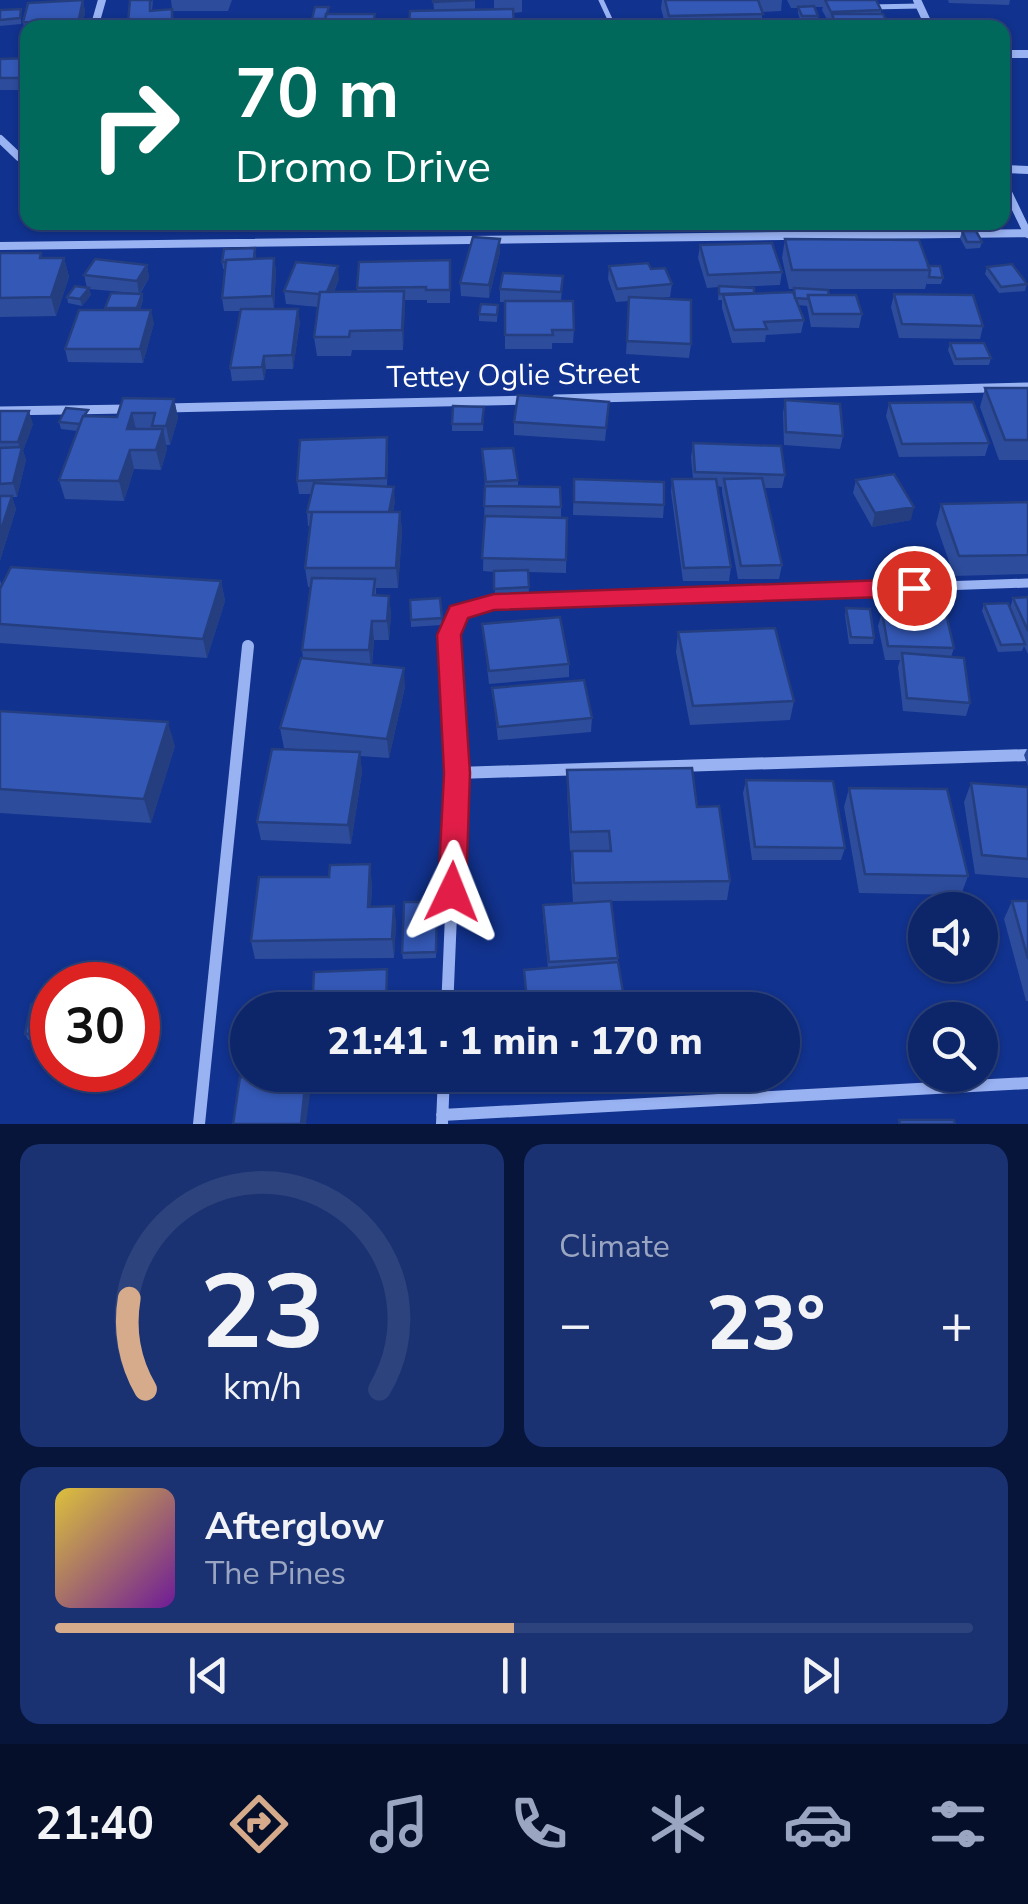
<!DOCTYPE html>
<meta charset="utf-8">
<style>
body{margin:0;font-family:"Nunito Sans",sans-serif;background:#1b3272;color:#f1f3f6;height:100vh;display:flex;flex-direction:column;font-size:38px;white-space:nowrap}
*{box-sizing:border-box;margin:0}
p{font-size:32px;color:#9aa5c1}
.icon{flex:none;width:55px;height:55px;fill:none;stroke:currentColor;stroke-width:2;stroke-linecap:round;stroke-linejoin:round}
.map{position:relative;height:1124px;overflow:hidden}
.details{display:flex;flex-direction:column;gap:20px;padding:20px;background:#07153a;flex:1}
.details>*{flex:none}
.top-card{position:absolute;left:20px;top:20px;width:990px;height:210px;border-radius:20px;box-shadow:0 2px 8px #0004,0 0 0 2px #2d437e;background:#00695c;color:#fff;overflow:hidden}
.tools{position:absolute;left:908px;top:892px;display:grid;gap:20px}
.tools a{display:grid;place-items:center;width:90px;height:90px;border-radius:50%;background:#0d266a;box-shadow:0 2px 8px #0004,0 0 0 2px #2d437e;font-size:50px}
.speed{position:absolute;left:30px;top:962px;display:flex;gap:20px;font-size:50px;font-weight:700;text-align:center}
.speed>*{display:grid;place-content:center;width:130px;height:130px;border-radius:50%;background:#0d266a;box-shadow:0 2px 8px #0004,0 0 0 2px #2d437e;line-height:1}
.speed .limit{border:15px solid #d22;background:#fff;color:#111}
.pin{position:absolute;display:grid;place-items:center;width:85px;height:85px;color:#fff;margin:-42px;border:5px solid #fff;border-radius:50%;box-shadow:0 2px 10px #0007}
.me{position:absolute;width:110px;margin:-55px;rotate:2deg;stroke-linejoin:round;filter:drop-shadow(0 0 8px #0008)}
.turn{display:flex;align-items:center;gap:35px;height:210px;padding:0 50px;font-size:45px}
.turn .icon{width:130px;height:130px;stroke-width:2.5}
.turn b{display:block;font-size:70px;line-height:85px}
.big{font-size:75px;font-weight:800;line-height:1.1}
.details .tile{flex:1;display:flex;flex-direction:column;justify-content:center;gap:15px;min-width:0;padding:0 35px;border-radius:20px;background:#1b3272}
.details .dial{align-items:center;gap:0}
.dial svg{height:260px;overflow:visible;fill:none;stroke:#2d437e;stroke-width:7;stroke-linecap:round;text-anchor:middle}
.dial text{fill:#f1f3f6;stroke:none}
.song{display:flex;align-items:center;gap:30px}
.cover{width:120px;height:120px;border-radius:15px;background:linear-gradient(135deg,hsl(50 70% 55%),hsl(280 70% 35%))}
.played{height:10px;border-radius:5px;background:linear-gradient(90deg,#d6ab8b 50%,#2d437e 50%)}
.keys{display:flex;justify-content:space-around;direction:ltr}
.heat{display:flex;justify-content:space-between;align-items:center;font-size:55px;direction:ltr}
.details .tiles{flex:1;display:grid;gap:20px;grid-template-columns:1fr 1fr}
.tile:last-child{grid-column:span 2}
.trip{position:absolute;left:230px;top:992px;width:570px;height:100px;border-radius:50px;background:#0d266a;box-shadow:0 2px 8px #0004,0 0 0 2px #2d437e;font-weight:800;line-height:100px;text-align:center}
.dock{display:flex;height:160px;justify-content:space-around;align-items:center;background:#050f2a;color:#9aa5c1}
.dock .icon{width:70px;height:70px}
.dock .current{color:#d6ab8b}
.dock b{font-size:45px;color:#f1f3f6}
.map>svg:first-child{display:block}
.lines{fill:none;stroke-linecap:round;stroke-linejoin:round}
.lane{stroke:#99b2f2;stroke-width:5}
.street-far2{stroke:#99b2f2;stroke-width:8}
.street-far1{stroke:#99b2f2;stroke-width:9}
.street{stroke:#99b2f2;stroke-width:12}
.wall{fill:#2d4c9c}
.shaded-wall{fill:#243e7f}
.building{fill:#3458b5;stroke:#243e7f;stroke-width:2.5}
.route{fill:#e11d48;stroke:#92132f;stroke-width:2.5}
.labels{text-anchor:middle;stroke-width:8;stroke-linejoin:round;paint-order:stroke}
.street-label{font-size:30px;fill:#fff;stroke:#11328e}
</style>
<div class="map">
<svg width="1028" height="1124" viewBox="0 0 1028 1124">
<rect width="100%" height="100%" fill="#11328e"/>
<g class="lines">
<path class="lane" d="M601 0 614 28
M870 7 920 6"/>
<path class="street-far2" d="M917 0 930 28
M94 28 102 0
M1002 54H1028
M0 139 19 157
M1002 169 1028 170
M1002 180 1028 234
M0 246 1028 233"/>
<path class="street-far1" d="M556 399 1028 387
M166 408 529 400
M0 411 129 409
M450 647C448 616 466 607 494 602L1028 583"/>
<path class="street" d="M457 773 1028 755
M447 1010 457 773 450 645
M442 1115 1028 1083
M199 1124 248 646
M442 1124 444 1075"/>
</g>
<path class="wall" d="M83 0 85 12 82 28H28V33H25L23 22Z
M153 0 152 11 172 9 171 0H232L228 11H173L174 28H129L128 22Z
M433 0H475V10L494 9V0H522V12L513 13 514 28H409L410 11 434 10Z
M662 0H782L781 11 762 12V28H666L661 8Z
M787 0H876L881 10V14L890 28H830V23H829L822 10 823 7H815L818 16V22H801L798 13V8H791Z
M948 0H1010L1009 5 949 3Z
M21 9V24L0 26V10Z
M329 14 375 28H325V25H313L312 19Z
M27 58 28 77 22 90H0V59Z
M116 222H152V226L117 228Z
M962 231 982 242 980 248 966 249 960 238Z
M785 239 928 266 943 278 941 284H927V282L925 289H813L829 295 862 314 859 328 811 327 807 306 798 305 804 320 801 333 766 335 765 342 732 343 722 308V300H718L719 287 707 288 698 258 700 245 782 272 780 285 735 287 754 293 793 292 794 289H789L782 258Z
M255 248 256 259 274 258 276 271 274 309 300 322 293 369H266L264 380 232 381 230 368 241 311H224L222 298 225 269H223L222 262Z
M500 252 489 298 461 296 460 283Z
M0 253 43 258H64L69 277 56 316 0 317Z
M450 260V303H427V300H405L403 350H352L351 356H317L314 337 318 307 286 304 284 291 339 279 334 292H357V288Z
M147 265 149 278 140 294H142L143 300 140 310 154 323 143 363 68 362 65 349 106 310 105 308 134 293 89 289 91 295 82 306 68 303 67 297 87 288 84 275Z
M609 266 651 269 672 284 670 297 658 298 691 344 689 358 626 354 629 301 616 302 608 279Z
M987 267 1027 284 1025 291 999 293 985 274Z
M563 276 561 301 574 330 573 343H552V349H505V302H500V289Z
M894 294 983 326 980 339 899 338 891 307Z
M498 305 497 322 479 321V314Z
M950 343 991 358 989 365H954L948 350Z
M985 388H1028V460H999L980 407Z
M174 399 178 418 170 445H166L167 449 161 470 134 469 124 501 65 499 59 480 77 431 61 429 59 422 89 416 117 417Z
M785 400 843 436 840 449 784 445 783 413Z
M609 402 605 441 514 435V422Z
M889 403 989 443 985 456 899 457 886 416Z
M484 407 483 431H452V424Z
M0 411 33 424 23 451 26 460 17 497H12L16 509 0 561Z
M693 443 785 475 782 488H764L782 565 779 579H738L722 492V487L717 486 731 567 729 581H683L671 492 672 479H693L691 457Z
M482 449 518 480V486L561 507V518H567L566 573 528 572 529 594 495 596 494 572 483 571 485 486Z
M388 451 387 487 395 501 393 512H400L402 532 398 588H376V595L389 596 391 615 389 640H374L372 665 405 687 389 758 360 756 362 772 351 844 261 840 257 822 306 750 284 748 280 728 303 658 302 650 311 587H308L305 568 311 526H308L307 512 311 494H299L297 481Z
M574 479 664 505 663 518 573 515Z
M856 480 911 520 872 527 853 493Z
M1028 502V574L954 576 936 524 941 504Z
M0 580 2 586 221 581 225 601 207 658 0 643Z
M1028 597V654L1024 646 1022 651 998 652 982 611 984 604 1010 608 1013 598Z
M440 598 442 625 411 627 410 600Z
M846 608 874 638 873 644H849L845 615Z
M882 612 954 648 951 657 970 703 966 716 903 711 898 667 900 660H885L878 626Z
M482 624 569 664V677L489 684Z
M678 632 794 701 790 720 690 725 676 652Z
M492 688 592 718 591 732 498 740Z
M0 711 175 746 151 823 0 813Z
M1027 749H1028V767L1024 755Z
M567 770 697 807 730 881 727 900 611 901 618 962 626 1010H527L524 970 548 968 543 917V905L595 902H573L571 870 572 851 608 850 570 851 567 789Z
M746 780 845 848 841 860H752L743 793Z
M971 783 1028 787V878L975 874 964 802Z
M849 788 968 876 961 895 859 893 844 807Z
M372 883 371 906H394L396 924 394 958 255 959 251 941Z
M1012 901H1028V1001H1026L1004 919Z
M437 902 436 958 403 959 402 953Z
M52 1003V1039L28 1040 25 1034Z"/>
<path class="shaded-wall" d="M83 0 85 12 82 28H79L78 23Z
M28 59V77L22 90 19 78Z
M500 239V252L489 298V285Z
M64 258 69 277 56 316 51 297Z
M274 258 276 271 274 309 272 296Z
M147 265 149 278 139 294 137 281Z
M338 266 339 279 327 308 326 295Z
M89 288 91 295 82 306 80 299Z
M404 291 405 310 403 350 402 330Z
M142 294 143 300 138 315 137 308Z
M298 309 300 322 293 369 292 355Z
M151 310 154 323 143 363 140 349Z
M264 356 266 369 264 380 262 367Z
M174 399 178 418 170 445 166 426Z
M29 411 33 424 23 451 26 460 17 497 13 483 21 452 18 442Z
M132 413 137 433 127 429Z
M163 429 167 449 161 470 156 450Z
M130 450 134 469 124 501 119 481Z
M394 487 395 501 390 530 388 517Z
M12 496 16 509 0 561V533Z
M914 507 911 520 872 527 875 513Z
M400 512 402 532 398 588 396 568Z
M221 581 225 601 207 658 203 639Z
M389 596 391 615 389 640 387 621Z
M372 621 374 640 371 669 369 650Z
M404 668 405 687 389 758 387 739Z
M168 722 175 746 151 823 144 799Z
M360 752 362 772 351 844 348 825Z
M370 864 372 883 370 925 368 907Z
M394 906 396 924 394 958 392 939Z
M387 969 388 1010H386Z
M306 1077 310 1094 306 1124H301Z"/>
<path class="building" d="M83 0 78 23 23 22 28 3Z
M130 0H150V11L172 9V19L128 22Z
M433 0H475L433 2Z
M665 0H758L763 14 669 16Z
M825 0H876L881 10 831 12Z
M814 6 818 16H802L798 7Z
M315 7H329L325 19H312Z
M21 9 20 18 0 20V10Z
M513 9 514 24 409 25 410 11Z
M326 14H375L372 28H346L347 21H325Z
M832 14H883L890 28H837Z
M27 58 19 78H0V59Z
M962 231H976L982 242H967Z
M473 237 500 239 489 285 460 283Z
M785 239 919 240 930 270H792Z
M772 243 782 272 708 275 700 245Z
M255 248 254 259 226 260V262H222L224 249Z
M0 253H41L40 258H64L51 297 0 298Z
M274 258 272 296 222 298 226 260Z
M95 259 147 265 137 281 84 275Z
M450 260V290H426V287L357 288 359 262Z
M296 262 338 266 327 292H320L319 294 284 291Z
M648 263 651 269 665 268 672 284 617 289 609 266Z
M1012 264 1027 284 1001 287 987 267Z
M928 266H940L943 278 929 277 930 270Z
M503 273 563 276 561 292 500 289Z
M75 286 89 288 80 299 67 297Z
M719 286 754 288V293L719 294Z
M794 288 828 290 829 295H808V299L795 298Z
M404 291 402 330 350 331 349 337H314L320 292Z
M793 292 804 320 764 322 767 329 734 330 723 295Z
M111 293 142 294 137 308H105Z
M894 294 973 295 983 326 902 324Z
M808 295H856L862 314H813Z
M629 297 691 300V344L627 341Z
M505 301H573L574 330H552L553 335H505Z
M481 304 498 305 497 315 479 314Z
M241 309H298L292 355 264 356 262 367 230 368Z
M79 310H151L140 349H65Z
M950 343H984L991 358 956 359Z
M985 388H1028V440H1005Z
M518 395 609 402 606 428 514 422Z
M123 398 174 399 166 426H152L155 413H132L127 429H163L156 450H130L119 481 59 480 83 416 117 417Z
M785 400 840 404 843 436 786 432Z
M973 402 989 443 902 444 889 403Z
M453 406 484 407 482 424H452Z
M66 408 88 410 84 416H83L80 424 59 422Z
M0 411H29L18 442H0Z
M387 437 386 478 297 481 300 440Z
M693 443 781 446 785 475 695 472Z
M22 447 13 483 0 484V448Z
M513 448 518 480 486 482 482 449Z
M894 474 914 507 875 513 856 480Z
M762 478 782 565 741 566 724 479Z
M574 479 664 482V505L574 502Z
M672 479H716L731 567 684 568Z
M314 483 394 487 389 512H307Z
M485 486 560 487 561 507 484 506Z
M0 496H12L0 533Z
M1028 502V555L959 556 941 504Z
M312 512H400L396 568H305Z
M485 516 567 518 566 560 482 558Z
M11 567 221 581 203 639 0 624V589Z
M528 570 529 587 494 589V571Z
M312 578 375 579 373 595 389 596 387 621H372L369 650H302Z
M1028 597V631L1013 598Z
M440 598 442 618 411 620 410 600Z
M1008 603 1025 644 1001 645 984 604Z
M846 608 870 609 874 638 851 637Z
M882 612 946 614 954 648 888 646Z
M560 617 569 664 489 671 482 624Z
M775 628 794 701 693 706 678 632Z
M902 653 964 658 970 703 907 698Z
M301 658 404 668 387 739 280 728Z
M584 680 592 718 498 727 492 688Z
M0 711 168 722 144 799 0 789Z
M272 749 360 752 348 825 257 822Z
M692 768 697 807 719 806 730 881 574 883 572 851H611L609 831 571 832 567 770Z
M746 780 833 781 845 848 755 847Z
M971 783 1028 787V859L982 855Z
M849 788 947 789 968 876 865 874Z
M370 864 368 907 394 906 392 939 251 941 259 877H329L330 865Z
M611 901 618 958 549 962 543 905Z
M1012 901H1028V959Z
M404 902H437L436 952 402 953Z
M618 962 626 1010H528L524 970Z
M387 969 386 1010H312L314 972Z
M52 1003V1033L25 1034 31 1004Z
M240 1077H306L301 1124H233Z
M899 1120H954L955 1124H900Z"/>
<path class="route" d="M914 579 925 588 914 596 494 610 468 618 461 635 470 773 466 892 462 900 452 904 442 900 438 892 444 773 437 635 450 606 494 594Z"/>
<g class="labels">
<g class="street-label">
<text transform="translate(513 375) rotate(-1)" y="10">Tettey Oglie Street</text>
</g>
</g>
</svg>
<div class="tools">
<a><svg class="icon" aria-label="sound" viewBox="0 0 24 24"><path d="M4 9h4l5-4v14l-5-4H4zM17 9q2 3 0 6"/></svg></a>
<a><svg class="icon" aria-label="search" viewBox="0 0 24 24"><circle cx="10" cy="10" r="6"/><path d="M15 15l6 6"/></svg></a>
</div>
<div class="speed"><div class="limit">30</div></div>
<div class="pin" style="left:914px;top:588px;background:#d93025"><svg class="icon" aria-label="arrive" viewBox="0 0 24 24"><path d="M6 21V4h12l-3 4 3 4H6"/></svg></div>
<svg class="me" style="left:452px;top:892px" viewBox="-20 -20 40 40"><path d="M0-17L14 15 0 8-14 15z" fill="#e11d48" stroke="#fff" stroke-width="4"/></svg>
<div class="trip">21:41 · 1 min · 170 m</div>
<div class="top-card">
<div class="turn"><svg class="icon" aria-label="right" viewBox="0 0 24 24"><path d="M7 20v-9h11M14 6l5 5-5 5"/></svg><div><b>70 m</b>Dromo Drive</div></div>
</div>
</div>
<section class="details">
<div class="tiles">
<div class="tile dial"><svg viewBox="0 0 100 80">
<path d="M14 69A42 42 0 1 1 86 69"/>
<path d="M14 69A42 42 0 0 1 9 41" stroke="#d6ab8b"/>
<text x="50" y="56" font-size="32" font-weight="700">23</text>
<text x="50" y="72" font-size="11">km/h</text>
</svg></div>
<div class="tile"><p>Climate</p>
<div class="heat"><a>−</a><b class="big">23°</b><a>+</a></div>
</div>
<div class="tile">
<div class="song"><i class="cover"></i><div><b>Afterglow</b><p>The Pines</p></div></div>
<div class="played"></div>
<div class="keys"><svg class="icon" aria-label="previous" viewBox="0 0 24 24"><path d="M18 5L8 12l10 7zM5 5v14"/></svg><svg class="icon" aria-label="pause" viewBox="0 0 24 24"><path d="M8 5v14M16 5v14"/></svg><svg class="icon" aria-label="next" viewBox="0 0 24 24"><path d="M6 5l10 7-10 7zM19 5v14"/></svg></div>
</div>
</div>
</section>
<nav class="dock">
<b>21:40</b>
<svg class="icon current" aria-label="directions" viewBox="0 0 24 24"><path d="M12 3l9 9-9 9-9-9zM9 14v-3h6M13 9l2 2-2 2"/></svg>
<svg class="icon" aria-label="music" viewBox="0 0 24 24"><path d="M9 18V5l10-2v13"/><circle cx="6" cy="18" r="3"/><circle cx="16" cy="16" r="3"/></svg>
<svg class="icon" aria-label="phone" viewBox="0 0 24 24"><path d="M5 4h4l2 5-3 2q2 4 5 5l2-3 5 2v4C11 20 4 13 5 4z"/></svg>
<svg class="icon" aria-label="climate" viewBox="0 0 24 24"><path d="M12 3v18M4 7l16 10M4 17L20 7"/></svg>
<svg class="icon" aria-label="car" viewBox="0 0 24 24"><path d="M5 17H2v-5l4-1 3-4h7l3 4 3 1v5h-3M9 17h6M6 11h13"/><circle cx="7" cy="17" r="2"/><circle cx="17" cy="17" r="2"/></svg>
<svg class="icon" aria-label="filters" viewBox="0 0 24 24"><path d="M4 7h16M4 17h16"/><circle cx="9" cy="7" r="2"/><circle cx="15" cy="17" r="2"/></svg>
</nav>
